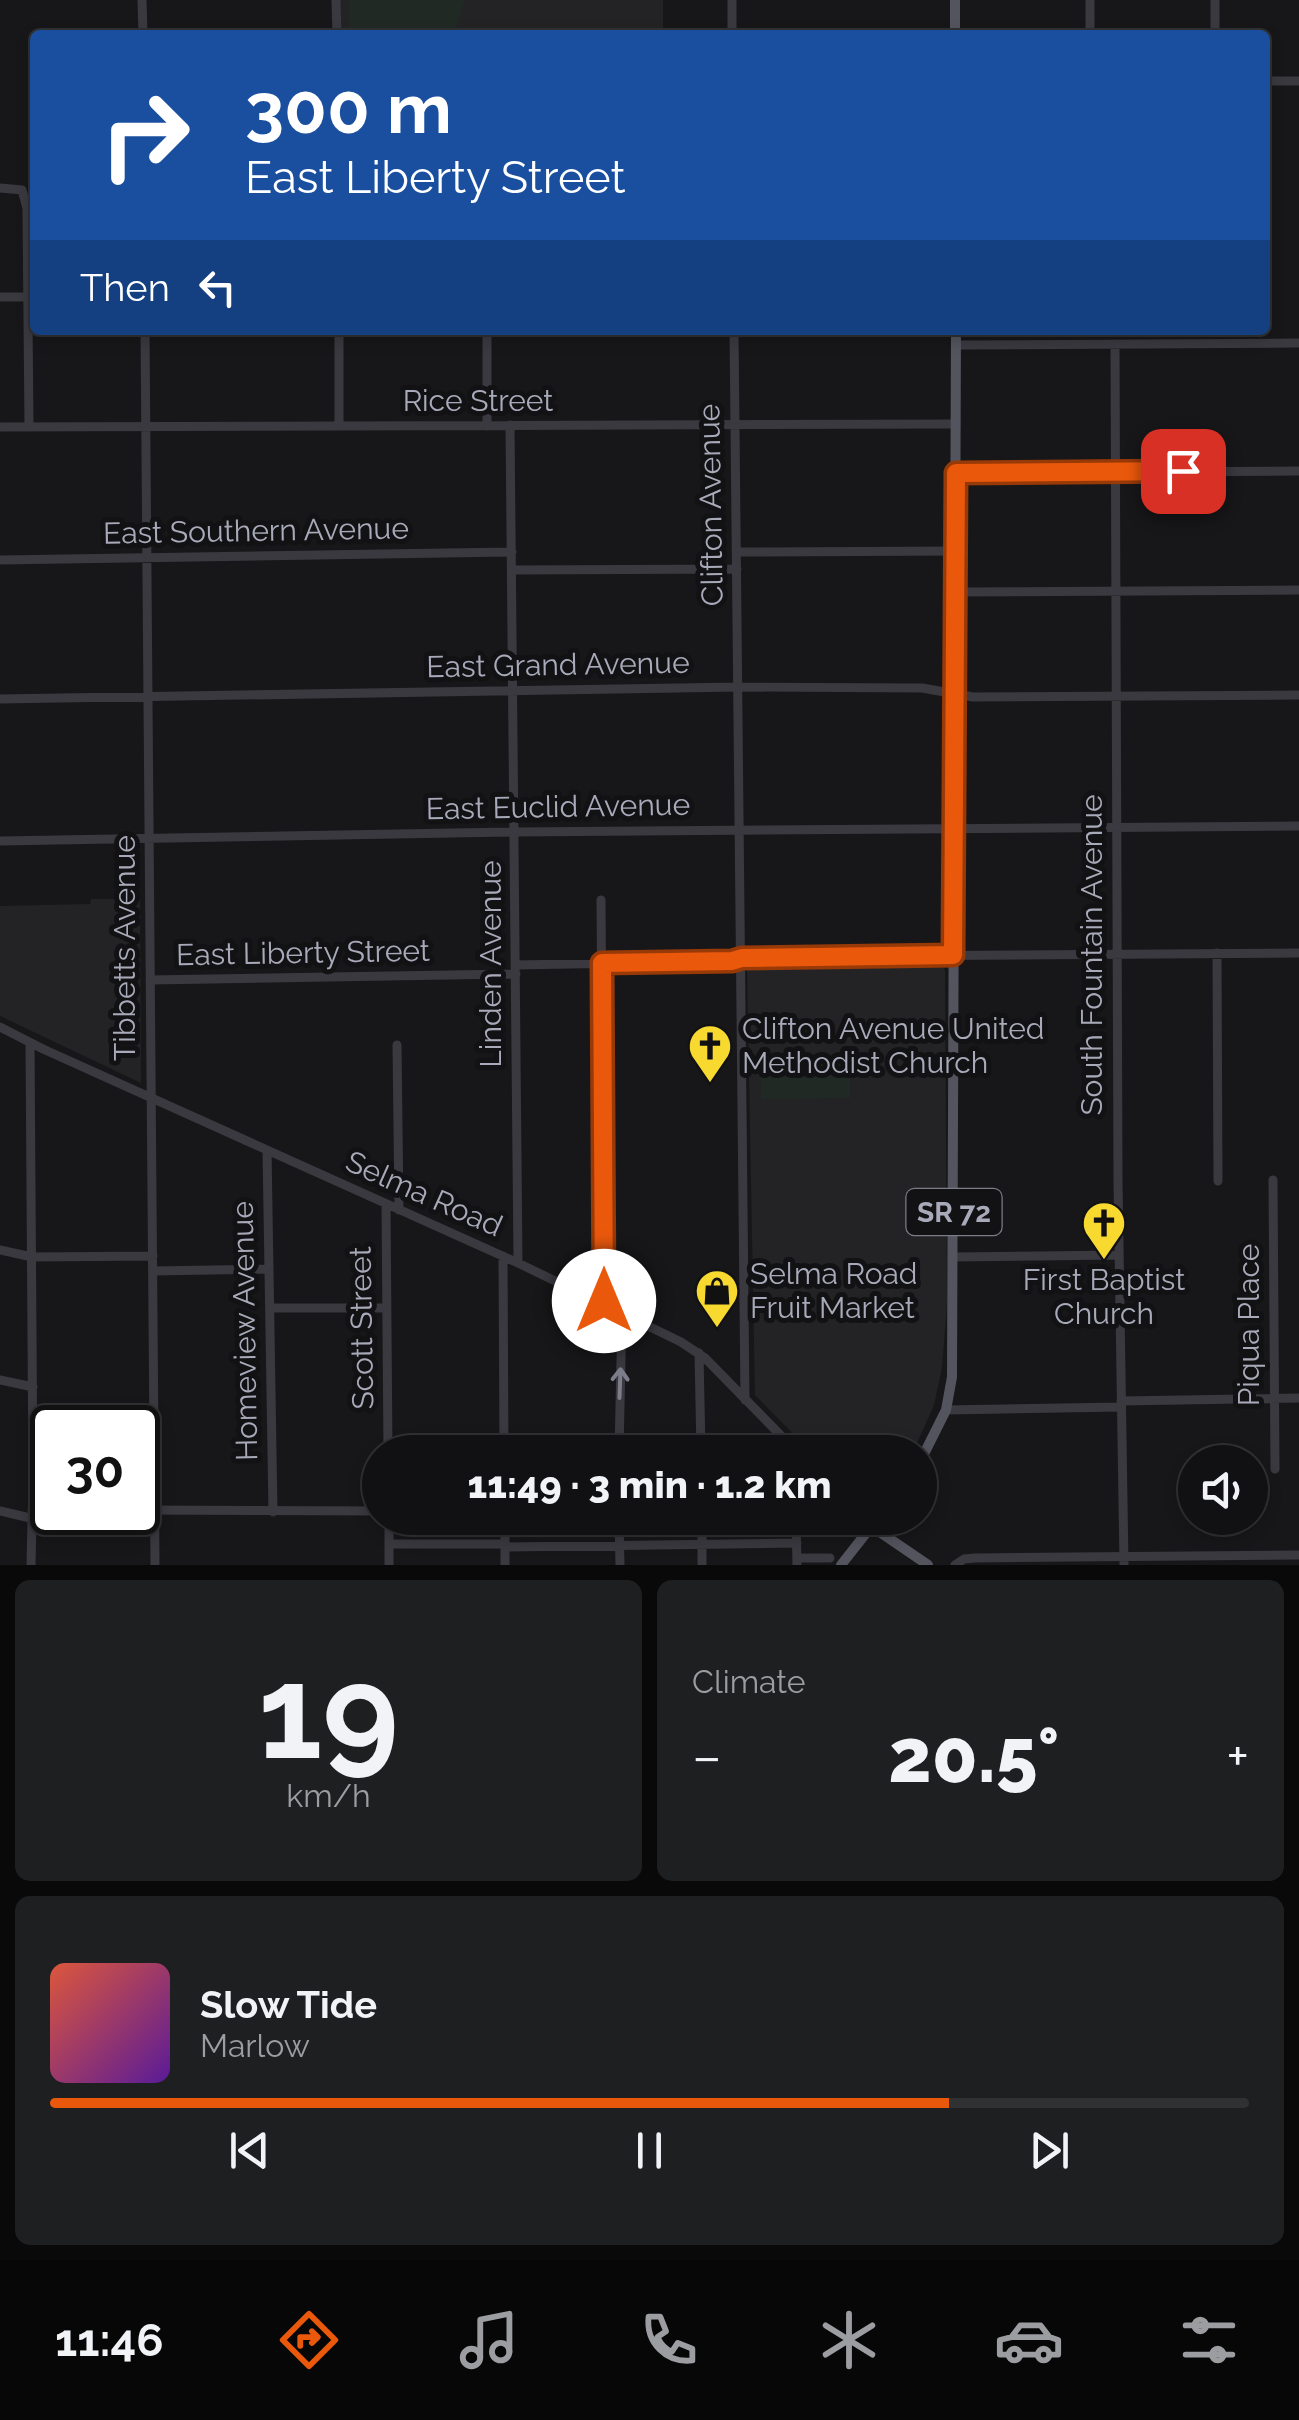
<!DOCTYPE html>
<meta charset="utf-8">
<style>
body{margin:0;font-family:Raleway,sans-serif;background:#1e1f21;color:#f1f3f6;height:100vh;display:flex;flex-direction:column;font-size:38px;white-space:nowrap}
*{box-sizing:border-box;margin:0}
p{font-size:32px;color:#9c9da0}
.icon{flex:none;width:55px;height:55px;fill:none;stroke:currentColor;stroke-width:2;stroke-linecap:round;stroke-linejoin:round}
.map{position:relative;height:1565px;overflow:hidden}
.panel{display:flex;flex-direction:column;gap:15px;padding:15px;background:#09090a;flex:1}
.panel>*{flex:none}
.guide{position:absolute;left:30px;top:30px;width:1240px;height:305px;border-radius:10px;box-shadow:0 5px 15px #0003,0 0 0 2px #303133;background:#1a4fa0;color:#fff;overflow:hidden}
.controls{position:absolute;left:1178px;top:1445px;display:grid;gap:20px}
.controls a{display:grid;place-items:center;width:90px;height:90px;border-radius:50%;background:#111113;box-shadow:0 5px 15px #0003,0 0 0 2px #303133;font-size:50px}
.speed{position:absolute;left:30px;top:1405px;display:flex;gap:20px;font-size:50px;font-weight:700;text-align:center}
.speed>*{display:grid;place-content:center;width:130px;height:130px;border-radius:50%;background:#111113;box-shadow:0 5px 15px #0003,0 0 0 2px #303133;line-height:1}
.speed .limit{border:5px solid #111;border-radius:15px;background:#fff;color:#111}
.pin{position:absolute;display:grid;place-items:center;width:85px;height:85px;color:#fff;margin:-42px;border-radius:20px;box-shadow:0 5px 15px #0006}
.me{position:absolute;width:110px;margin:-55px;rotate:0deg;stroke-linejoin:round;filter:drop-shadow(0 0 8px #0008)}
.turn{display:flex;align-items:center;gap:35px;height:210px;padding:0 50px;font-size:45px}
.turn .icon{width:130px;height:130px;stroke-width:2.5}
.turn b{display:block;font-size:70px;line-height:85px}
.then{display:flex;align-items:center;height:95px;padding:0 50px;background:#0003;gap:20px;font-size:38px}
.big{font-size:75px;font-weight:800;line-height:1.1}
.panel .card{flex:1;display:flex;flex-direction:column;justify-content:center;gap:15px;min-width:0;padding:0 35px;border-radius:15px;background:#1e1f21}
.panel .dial{align-items:center;gap:0}
.dial b{font-size:130px;line-height:1}
.song{display:flex;align-items:center;gap:30px}
.cover{width:120px;height:120px;border-radius:15px;background:linear-gradient(135deg,hsl(10 70% 55%),hsl(270 70% 35%))}
.played{height:10px;border-radius:5px;background:linear-gradient(90deg,#ea580c 75%,#303133 75%)}
.keys{display:flex;justify-content:space-around;direction:ltr}
.heat{display:flex;justify-content:space-between;align-items:center;font-size:55px;direction:ltr}
.panel .tiles{flex:1;display:grid;gap:15px;grid-template-columns:1fr 1fr}
.card:last-child{grid-column:span 2}
.trip{position:absolute;left:362px;top:1435px;width:575px;height:100px;border-radius:50px;background:#111113;box-shadow:0 5px 15px #0003,0 0 0 2px #303133;font-weight:800;line-height:100px;text-align:center}
.menu{display:flex;height:160px;justify-content:space-around;align-items:center;background:#070708;color:#9c9da0}
.menu .icon{width:70px;height:70px}
.menu .active{color:#ea580c}
.menu b{font-size:45px;color:#f1f3f6}
.map>svg:first-child{display:block}
.built{fill:#232326}
.green{fill:#202923}
.lines{fill:none;stroke-linecap:round;stroke-linejoin:round}
.minor{stroke:#3a3940;stroke-width:9}
.major{stroke:#53545d;stroke-width:10}
.oneway{stroke:#7c7d89}
.route-casing{stroke:#983908;stroke-width:25}
.route{stroke:#ea580c;stroke-width:18}
.labels{text-anchor:middle;stroke-width:10;stroke-linejoin:round;paint-order:stroke}
.shield{fill:#121214;stroke:#7b7c88;stroke-width:2.5}
.shield-label{font-size:28px;font-weight:bold;fill:#a8aab9}
.street-label{font-size:30px;fill:#a8aab9;stroke:#121214}
.poi-label{font-size:30px;fill:#a8aab9;stroke:#121214;text-anchor:start}
</style>
<div class="map">
<svg width="1299" height="1565" viewBox="0 0 1299 1565">
<rect width="100%" height="100%" fill="#171719"/>
<path class="built" d="M336 0H663V35H337Z
M91 899H140L141 1083 0 1016V906L90 904Z
M938 962 945 970 947 1304 942 1368 934 1405 913 1452H811L755 1395 747 968 751 963Z"/>
<path class="green" d="M349 0H465L456 29H349Z
M850 1057V1098L761 1099 760 1058Z"/>
<g class="lines">
<path class="minor" d="M142 0 143 35
M336 0 337 35
M732 0V35
M1090 0V35
M1215 0V35
M629 35H768
M822 35 955 33
M1265 81H1299
M0 188 22 190 27 208 29 427
M0 297H35
M145 330 155 1565
M339 330V426
M487 330V426
M734 330 745 1400
M1115 344 1118 1182 1124 1565
M956 345 1299 343
M510 425 518 1263
M0 427 956 424
M956 473 1299 471
M737 552 956 551
M0 560 512 552
M513 570 737 569
M955 592 1299 590
M0 699 739 687 922 688 973 697 1299 695
M0 841 515 832 1299 826
M601 900 604 1305
M1217 953 1218 1181
M516 965 733 961 742 957 1299 953
M150 980 516 974
M0 1027 43 1049 518 1263 681 1342 705 1358 797 1452
M30 1043 33 1481 31 1565
M397 1045 399 1210
M267 1150 273 1512
M1273 1180 1275 1469
M386 1204 388 1452
M0 1250 32 1257 153 1256
M503 1256 504 1452
M953 1257 1119 1255
M153 1271 269 1269
M270 1308H387
M699 1353 701 1452
M0 1380 33 1387
M1121 1401 1299 1398
M946 1410 1121 1407
M619 1452 622 1314
M138 1510 380 1511
M0 1511 30 1518
M32 1511H52
M389 1518V1565
M505 1518V1565
M619 1518 620 1565
M702 1518V1565
M796 1518 797 1565
M862 1518 871 1526
M389 1544H505
M505 1547 797 1543
M797 1558H830
M955 1565 964 1559 975 1558 1299 1555"/>
<path class="major" d="M955 0V35
M920 1462 946 1410 952 1377 956 330
M871 1526 928 1565
M841 1565 878 1518"/>
</g>
<defs><path id="oneway-shaft" d="M-6 0H5M1.5-3L5.5 0L1.5 3" fill="none" stroke-width="1.6" stroke-linecap="round" stroke-linejoin="round" transform="scale(2.5)"/></defs>
<use class="oneway" href="#oneway-shaft" transform="translate(620 1383) rotate(-88)"/>
<g class="lines">
<g class="route-casing">
<path id="route" d="M604 1301 602 963 732 961 742 958 953 955 956 473 1183 471"/>
</g>
<use href="#route" class="route"/>
</g>
<defs>
<g id="church-pin" transform="scale(2.25)"><path d="M0 17L-7.5 6A9.5 9.5 0 1 1 7.5 6Z" fill="#f8d92f" stroke="#121214"/><path d="M-1.2-6h2.4v3.5h3.3v2.4h-3.3V6h-2.4V-.1h-3.3v-2.4h3.3Z" fill="#111"/></g>
<g id="shop-pin" transform="scale(2.25)"><path d="M0 17L-7.5 6A9.5 9.5 0 1 1 7.5 6Z" fill="#f8d92f" stroke="#121214"/><path d="M-5-2.5h2.3a2.7 3.5 0 0 1 5.4 0H5L5.5 6h-11ZM-1.5-2.5h3a1.5 2.3 0 0 0-3 0Z" fill="#111"/></g>
</defs>
<g fill-rule="evenodd">
<use href="#church-pin" x="710" y="1046"/>
<use href="#church-pin" x="1104" y="1223"/>
<use href="#shop-pin" x="717" y="1291"/>
</g>
<g class="labels">
<rect class="shield" x="906.5" y="1189" width="95" height="46" rx="8"/>
<g class="shield-label">
<text x="954" y="1222">SR 72</text>
</g>
<g class="street-label">
<text x="478" y="411">Rice Street</text>
<text transform="translate(711 505) rotate(-91)" y="10">Clifton Avenue</text>
<text transform="translate(256 531) rotate(-1)" y="10">East Southern Avenue</text>
<text transform="translate(558 665) rotate(-1)" y="10">East Grand Avenue</text>
<text transform="translate(558 807) rotate(-1)" y="10">East Euclid Avenue</text>
<text transform="translate(125 948) rotate(-90)" y="10">Tibbetts Avenue</text>
<text transform="translate(303 953) rotate(-1)" y="10">East Liberty Street</text>
<text transform="translate(1092 955) rotate(-90)" y="10">South Fountain Avenue</text>
<text transform="translate(491 964) rotate(-90)" y="10">Linden Avenue</text>
<text transform="translate(424 1194) rotate(24)" y="10">Selma Road</text>
<text transform="translate(1249 1325) rotate(-90)" y="10">Piqua Place</text>
<text transform="translate(362 1328) rotate(-91)" y="10">Scott Street</text>
<text transform="translate(245 1331) rotate(-91)" y="10">Homeview Avenue</text>
</g>
<g class="poi-label">
<text x="742" y="1039">Clifton Avenue United<tspan x="742" dy="34">Methodist Church</tspan></text>
<text x="750" y="1284">Selma Road<tspan x="750" dy="34">Fruit Market</tspan></text>
<text x="1104" y="1290" text-anchor="middle">First Baptist<tspan x="1104" dy="34">Church</tspan></text>
</g>
</g>
</svg>
<div class="controls">
<a><svg class="icon" aria-label="sound" viewBox="0 0 24 24"><path d="M4 9h4l5-4v14l-5-4H4zM17 9q2 3 0 6"/></svg></a>
</div>
<div class="speed"><div class="limit">30</div></div>
<div class="pin" style="left:1183px;top:471px;background:#d93025"><svg class="icon" aria-label="arrive" viewBox="0 0 24 24"><path d="M6 21V4h12l-3 4 3 4H6"/></svg></div>
<svg class="me" style="left:604px;top:1301px" viewBox="-20 -20 40 40"><circle r="19" fill="#fff"/><path d="M0-13L10 11 0 6-10 11z" fill="#ea580c"/></svg>
<div class="trip">11:49 · 3 min · 1.2 km</div>
<div class="guide">
<div class="turn"><svg class="icon" aria-label="right" viewBox="0 0 24 24"><path d="M7 20v-9h11M14 6l5 5-5 5"/></svg><div><b>300 m</b>East Liberty Street</div></div>
<div class="then">Then<svg class="icon" aria-label="left" viewBox="0 0 24 24"><path d="M17 20v-9H6M10 6l-5 5 5 5"/></svg></div>
</div>
</div>
<section class="panel">
<div class="tiles">
<div class="card dial"><b>19</b><p>km/h</p></div>
<div class="card"><p>Climate</p>
<div class="heat"><a>−</a><b class="big">20.5°</b><a>+</a></div>
</div>
<div class="card">
<div class="song"><i class="cover"></i><div><b>Slow Tide</b><p>Marlow</p></div></div>
<div class="played"></div>
<div class="keys"><svg class="icon" aria-label="previous" viewBox="0 0 24 24"><path d="M18 5L8 12l10 7zM5 5v14"/></svg><svg class="icon" aria-label="pause" viewBox="0 0 24 24"><path d="M8 5v14M16 5v14"/></svg><svg class="icon" aria-label="next" viewBox="0 0 24 24"><path d="M6 5l10 7-10 7zM19 5v14"/></svg></div>
</div>
</div>
</section>
<nav class="menu">
<b>11:46</b>
<svg class="icon active" aria-label="directions" viewBox="0 0 24 24"><path d="M12 3l9 9-9 9-9-9zM9 14v-3h6M13 9l2 2-2 2"/></svg>
<svg class="icon" aria-label="music" viewBox="0 0 24 24"><path d="M9 18V5l10-2v13"/><circle cx="6" cy="18" r="3"/><circle cx="16" cy="16" r="3"/></svg>
<svg class="icon" aria-label="phone" viewBox="0 0 24 24"><path d="M5 4h4l2 5-3 2q2 4 5 5l2-3 5 2v4C11 20 4 13 5 4z"/></svg>
<svg class="icon" aria-label="climate" viewBox="0 0 24 24"><path d="M12 3v18M4 7l16 10M4 17L20 7"/></svg>
<svg class="icon" aria-label="car" viewBox="0 0 24 24"><path d="M5 17H2v-5l4-1 3-4h7l3 4 3 1v5h-3M9 17h6M6 11h13"/><circle cx="7" cy="17" r="2"/><circle cx="17" cy="17" r="2"/></svg>
<svg class="icon" aria-label="filters" viewBox="0 0 24 24"><path d="M4 7h16M4 17h16"/><circle cx="9" cy="7" r="2"/><circle cx="15" cy="17" r="2"/></svg>
</nav>
